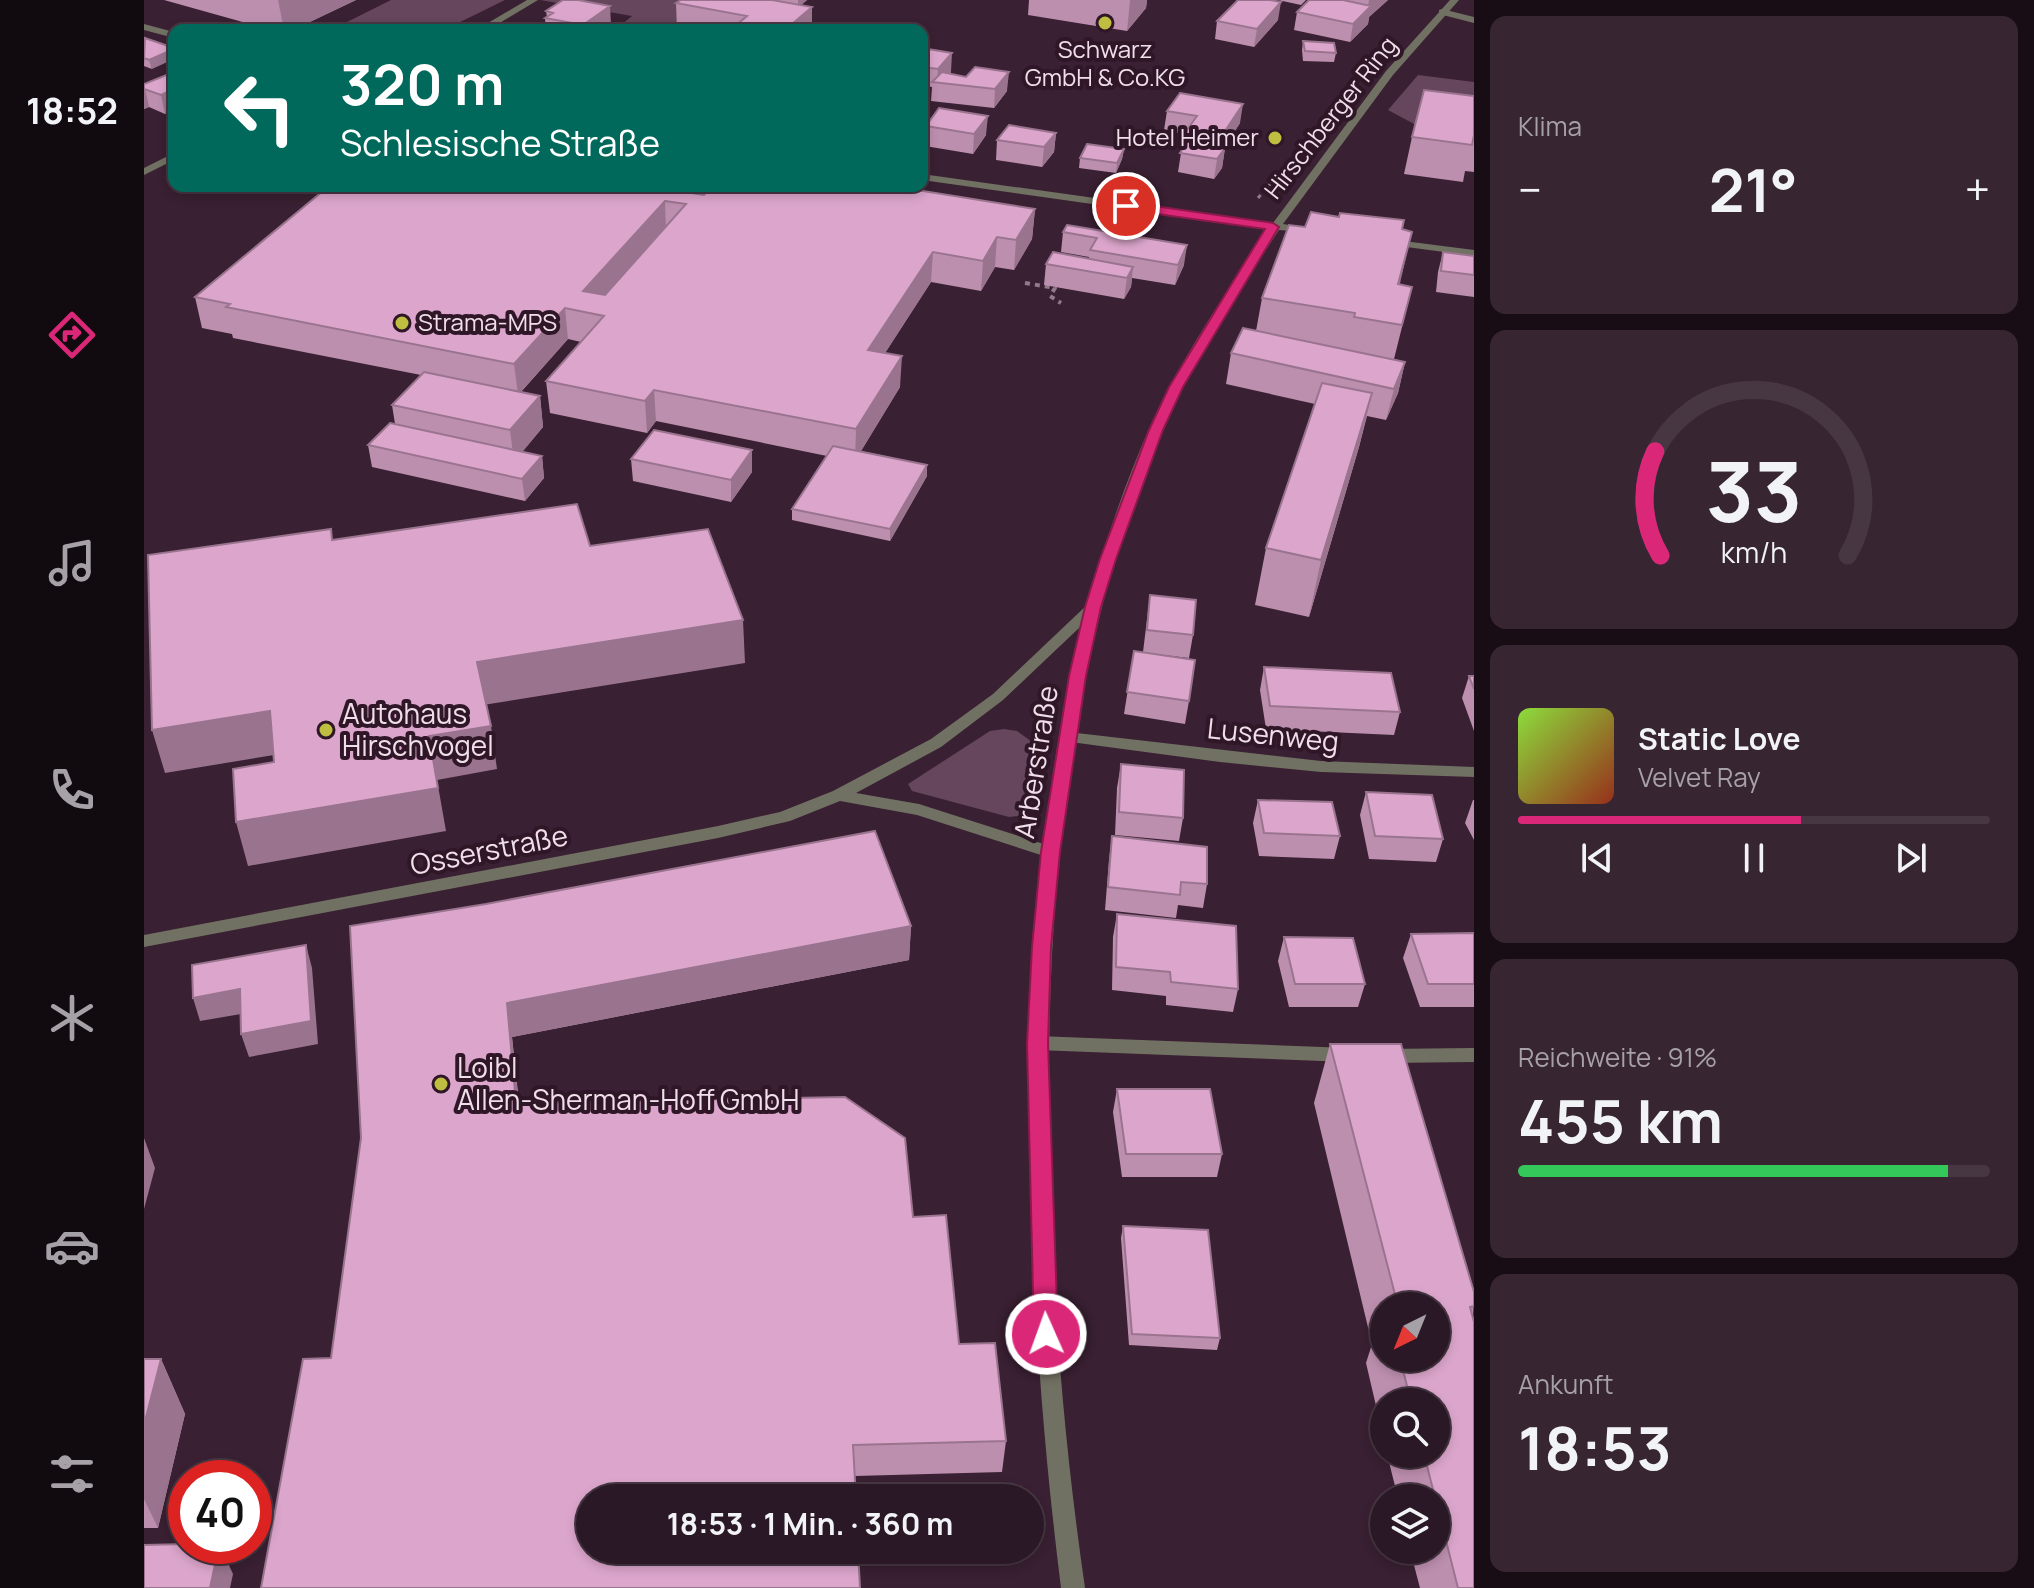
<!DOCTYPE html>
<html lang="de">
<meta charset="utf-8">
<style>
body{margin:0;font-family:Manrope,sans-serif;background:#372532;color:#f1f3f6;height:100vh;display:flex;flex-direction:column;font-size:30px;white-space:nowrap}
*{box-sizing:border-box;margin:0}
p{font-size:26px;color:#a6a0a7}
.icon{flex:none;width:44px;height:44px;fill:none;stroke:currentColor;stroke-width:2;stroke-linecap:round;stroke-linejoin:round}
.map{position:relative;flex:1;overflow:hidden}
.sheet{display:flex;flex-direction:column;gap:16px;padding:16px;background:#180d15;width:560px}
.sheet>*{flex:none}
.top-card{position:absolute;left:24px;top:24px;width:760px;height:168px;border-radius:16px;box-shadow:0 4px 12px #0003,0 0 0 2px #473743;background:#00695c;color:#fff;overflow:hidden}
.needle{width:52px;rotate:223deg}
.buttons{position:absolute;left:1226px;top:1292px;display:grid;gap:16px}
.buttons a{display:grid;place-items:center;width:80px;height:80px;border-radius:50%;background:#2b1826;box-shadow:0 4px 12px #0003,0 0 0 2px #473743;font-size:40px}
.speed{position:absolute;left:24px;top:1460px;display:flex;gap:16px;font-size:40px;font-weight:700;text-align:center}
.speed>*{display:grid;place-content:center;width:104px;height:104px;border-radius:50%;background:#2b1826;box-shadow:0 4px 12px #0003,0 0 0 2px #473743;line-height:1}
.speed .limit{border:12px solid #d22;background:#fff;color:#111}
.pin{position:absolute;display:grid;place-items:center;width:68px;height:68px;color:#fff;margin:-34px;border:4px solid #fff;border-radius:50%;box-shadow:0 2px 8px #0007}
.me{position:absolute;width:88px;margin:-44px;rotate:358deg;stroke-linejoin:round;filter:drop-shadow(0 0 6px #0008)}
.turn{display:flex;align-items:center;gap:28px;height:168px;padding:0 40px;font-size:36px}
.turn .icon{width:104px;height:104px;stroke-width:2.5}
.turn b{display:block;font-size:56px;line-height:68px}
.big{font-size:60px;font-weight:700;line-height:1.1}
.sheet .tile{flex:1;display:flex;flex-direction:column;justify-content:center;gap:12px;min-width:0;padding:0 28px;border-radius:16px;background:#372532}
.sheet .dial{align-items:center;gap:0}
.dial svg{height:208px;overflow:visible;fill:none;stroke:#473743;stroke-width:7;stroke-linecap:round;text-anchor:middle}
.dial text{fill:#f1f3f6;stroke:none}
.song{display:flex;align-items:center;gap:24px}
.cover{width:96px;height:96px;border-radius:12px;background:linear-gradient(135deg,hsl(90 70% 55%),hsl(10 70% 35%))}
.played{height:8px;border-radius:4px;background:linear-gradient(90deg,#db2777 60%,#473743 60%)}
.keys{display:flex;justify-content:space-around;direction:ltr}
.heat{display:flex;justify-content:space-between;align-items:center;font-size:44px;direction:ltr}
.charge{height:12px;border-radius:6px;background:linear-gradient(90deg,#34c759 91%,#473743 0)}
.trip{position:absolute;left:432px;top:1484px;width:468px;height:80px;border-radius:40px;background:#2b1826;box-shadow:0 4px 12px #0003,0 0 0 2px #473743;font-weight:700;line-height:80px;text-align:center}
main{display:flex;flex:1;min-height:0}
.menu{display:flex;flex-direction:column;width:144px;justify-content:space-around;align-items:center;background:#110a0f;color:#a6a0a7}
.menu .icon{width:56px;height:56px}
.menu .current{color:#db2777}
.menu b{font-size:36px;color:#f1f3f6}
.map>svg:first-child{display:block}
.green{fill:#65465c}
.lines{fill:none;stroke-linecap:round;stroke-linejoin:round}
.path-far1{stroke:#907b8a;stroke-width:3;stroke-dasharray:4 4;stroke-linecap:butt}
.path{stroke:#907b8a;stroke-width:4;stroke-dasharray:5 5;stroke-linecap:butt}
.service{fill:#717163;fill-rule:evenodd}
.minor{fill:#717163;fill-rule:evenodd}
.tertiary{fill:#717163;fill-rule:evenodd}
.wall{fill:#bd8faf;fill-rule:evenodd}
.shaded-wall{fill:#9a748f}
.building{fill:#dca6cc;stroke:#9a748f;stroke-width:2;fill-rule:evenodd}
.route{fill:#db2777;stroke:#8e194d;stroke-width:2}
.poi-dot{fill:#c0be40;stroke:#2f1728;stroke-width:3}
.labels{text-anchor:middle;stroke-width:8;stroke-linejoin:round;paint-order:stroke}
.far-poi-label{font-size:24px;fill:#f0dfea;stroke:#2f1728}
.far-street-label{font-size:24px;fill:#f0dfea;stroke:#2f1728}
.poi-label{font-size:28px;fill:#f0dfea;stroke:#2f1728;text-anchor:start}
.street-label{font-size:28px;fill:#f0dfea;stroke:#2f1728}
</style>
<main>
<nav class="menu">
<b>18:52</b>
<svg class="icon current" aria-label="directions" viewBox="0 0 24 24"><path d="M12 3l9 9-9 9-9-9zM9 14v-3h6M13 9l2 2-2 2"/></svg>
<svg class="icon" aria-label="music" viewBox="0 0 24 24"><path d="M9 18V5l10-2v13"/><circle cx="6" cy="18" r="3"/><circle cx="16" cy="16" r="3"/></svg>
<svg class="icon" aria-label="phone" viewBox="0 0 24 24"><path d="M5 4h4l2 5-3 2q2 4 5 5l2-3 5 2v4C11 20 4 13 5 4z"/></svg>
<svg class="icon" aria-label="climate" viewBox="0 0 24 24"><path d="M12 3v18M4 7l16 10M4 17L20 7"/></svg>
<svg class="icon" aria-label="car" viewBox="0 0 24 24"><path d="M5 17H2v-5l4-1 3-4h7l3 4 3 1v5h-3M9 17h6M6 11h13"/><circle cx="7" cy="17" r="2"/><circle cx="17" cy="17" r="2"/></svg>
<svg class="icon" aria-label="filters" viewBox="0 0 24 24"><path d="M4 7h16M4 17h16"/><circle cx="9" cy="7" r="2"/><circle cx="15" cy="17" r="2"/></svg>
</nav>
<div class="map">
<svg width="1330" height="1588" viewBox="0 0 1330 1588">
<rect width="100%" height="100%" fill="#392032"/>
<path class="green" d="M247 0H361L300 30H187Z
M396 0H588L551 30H471L488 16Z
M1274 75 1330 82V133L1272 125 1244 110Z
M860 729 873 731 891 744 893 754 884 812 881 815 865 817 768 791 764 784 846 731Z"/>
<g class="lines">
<path class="path-far1" d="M1114 198 1143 165"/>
<path class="path" d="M881 283 911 288 906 296 917 303"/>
<path class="service" d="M30 153V160L0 175V168Z"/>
<path class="minor" d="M383 0H394L344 30H332Z
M1298 9 1330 17V23L1295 14V10Z
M949 603 954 604 956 607 954 610 859 700 797 747 712 793 775 804 912 848 914 852 912 856H900L773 815 696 801 646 821 574 838 0 947V935L574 826 636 812 689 791 787 739 849 694 944 604Z
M924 732 1177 761 1330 767V777L1177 772 1076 762 919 741 916 737Z
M893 1036 1204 1048 1210 1050 1213 1055 1210 1060 1204 1062 893 1050 887 1048 884 1043 887 1038Z
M1330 1048V1062L1239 1063 1233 1061 1230 1056 1233 1051 1239 1049Z"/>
<path class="tertiary" d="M1306 0H1315L1249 75 1139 224 1170 229V233L1135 230C1093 294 1047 360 1017 431 924 651 902 894 905 1131 907 1284 919 1436 941 1588H917C898 1436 887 1283 886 1129 885 893 909 648 1005 429 1036 359 1082 293 1125 229L778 180V174L1129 223 1242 71Z
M0 24 30 32V38L0 30Z
M1244 239 1330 250V256L1240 244V240Z"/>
</g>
<path class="wall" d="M20 0H212L149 30H127Z
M537 0H663L657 5 668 30H533L532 3Z
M885 0H1003L1002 8 983 31 884 15Z
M1134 0H1162L1157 5Z
M1165 0H1244L1225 17 1224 24 1206 42 1150 30 1153 12Z
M402 11 467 24 458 30H402L401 18 403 17Z
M1134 20 1110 47 1071 39 1073 21Z
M1 38 8 69 0 66Z
M1159 41 1192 53 1190 62 1159 61 1158 50Z
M778 48 807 72 806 74 863 91 850 108 787 101 788 87 778 86Z
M30 72 21 114 5 107 0 109V84Z
M1330 96V172L1321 171 1319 182 1260 174 1268 137Z
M1023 111 1096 123 1080 148H1081L1078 168 1070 179 1034 172 1040 134 1020 130Z
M782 126 842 135 829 154 781 146Z
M912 133 910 152 898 167 852 160 853 140Z
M980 149 978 159 972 173 935 168 936 158Z
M185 186H560L553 194 891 209 888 239 870 270 851 267 837 291 787 282 741 353 756 387 717 451 783 465V476L746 541 648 520V509L683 456 512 421 503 433 406 413 402 381 437 342 424 339 377 392 396 396 399 427 378 452 398 456 400 478 381 501 228 467 224 445 251 424 248 405 277 375 89 338 88 334 58 328 51 297Z
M923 225 1040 265 1031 285 988 278 987 287 980 299 900 285 902 264 945 259V257L917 252 919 232Z
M1161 227 1258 229 1256 285 1268 287 1250 359 1261 362 1254 393 1242 420 1223 416 1215 447 1165 617 1111 605 1122 548 1171 404 1082 384 1087 353 1112 331 1118 298Z
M1299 252 1330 256V297L1292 292 1294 272Z
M608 450V472L587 502 489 481 487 459Z
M1006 595 1049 635 1045 658 1011 654 1045 701 1041 724 980 714 990 651 999 652Z
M1120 667 1256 712 1250 735 1122 729 1116 690Z
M1325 676H1330V731L1318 698Z
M977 764 1039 818 1035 841 971 835 973 788Z
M1222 792 1299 839 1292 862 1225 859 1216 815Z
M1114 800 1196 836 1190 859 1115 856 1109 823Z
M1329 800H1330V840L1321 823Z
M968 836 1063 884 1059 908 1034 905 1032 918 961 910 965 860Z
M973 914 1094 989 1089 1012 1022 1005V996L968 990 969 937Z
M206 926H767L765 960 368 1037 375 1102 769 1217 815 1344 862 1441 858 1472 711 1476 187 1358 217 1138Z
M1330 933V1007H1276L1259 958 1267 934Z
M1140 937 1221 984 1214 1007H1145L1134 961Z
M1186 1044 1330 1292 1329 1318 1330 1588H1276L1266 1550H1292V1498H1254L1243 1454H1292V1402H1240V1440L1222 1363 1228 1344 1170 1103ZM1240 1306H1292V1358H1240Z
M973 1089 1078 1154 1073 1177H978L969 1112Z
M979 1226 1076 1338 1073 1350 985 1345 977 1238Z
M0 1359H17L41 1414 14 1528H0Z"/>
<path class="shaded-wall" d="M134 0H212L149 30H140Z
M654 0H663L654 8Z
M986 0H1003L1002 8 983 31Z
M1225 0H1244L1225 17 1224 24 1206 42 1209 24 1223 11Z
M1137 2 1134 20 1110 47 1113 29Z
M466 6 467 24 458 30H440L439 25Z
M668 7V30H641Z
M30 49V59L8 69 5 60Z
M808 53 807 72 798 83 793 82 794 69Z
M865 72 863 91 850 108 851 89Z
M1 88 5 107 0 109V89Z
M30 89V110L21 114 17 95Z
M1099 104 1096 123 1072 159 1071 146Z
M844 116 842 135 829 154 830 134Z
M912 133 910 152 898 167 900 147Z
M1081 148 1078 168 1070 179 1073 159Z
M980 149 978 159 972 173 973 163Z
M533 186H560L542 206 529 190Z
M521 201 522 230 448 314 439 291Z
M891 209 888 239 870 270 872 240Z
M1268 232 1256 283 1245 323 1254 284Z
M853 237 851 267 837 291 839 261Z
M1043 245 1040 265 1031 285 1034 265Z
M789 252 787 282 723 381 724 350Z
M989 267 987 287 980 299 983 278Z
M421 308 424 339 374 395 370 364Z
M758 356 756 387 711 461 712 429Z
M1261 362 1254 393 1242 420 1250 389Z
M510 390 512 421 503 433 501 401Z
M1228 393 1215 447 1165 617 1177 560Z
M396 396 399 427 370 462 366 430Z
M608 450V472L587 502V480Z
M398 456 400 478 381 501 378 479Z
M783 465V476L746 541V529Z
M599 620 601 663 339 705 333 662Z
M126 711 136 754 21 773 8 730Z
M347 726 353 769 293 780 302 831 104 866 92 822 285 736Z
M767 926 765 960 368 1037 378 1136 372 1103 363 1003Z
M162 945 168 968 174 1044 105 1057 97 1034Z
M96 989 103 1013 56 1021 49 998Z
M0 1138 11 1168 0 1209Z
M17 1359 41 1414 14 1528 0 1499V1425Z
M75 1546H76L89 1574 86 1588H66Z"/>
<path class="building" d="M419 0H434L466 6 439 25 401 18 409 13 402 11Z
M537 0H628L668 7 641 30H586L603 16 532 3Z
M1094 0H1126L1137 2 1113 29 1073 21Z
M1165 0H1199L1227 6 1209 24 1153 12Z
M1 38 30 48V49L5 60 0 58Z
M1159 41 1190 43 1192 53 1161 51Z
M778 48 808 53 794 69 778 67Z
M831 67 865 72 851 89 788 82 798 72 822 77Z
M30 72V89L17 95 0 89V84Z
M1280 90 1330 96V135L1328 145 1268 137Z
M1036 93 1099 104 1071 146 1081 148 1073 159 1036 153 1048 135 1040 134 1053 116 1023 111Z
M795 108 844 116 830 134 782 126Z
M865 125 912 133 900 147 853 140Z
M943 144 980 149 973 163 936 158Z
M185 186H533L529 190 560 195 568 186H748L891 209 872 240 853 237 839 261 789 252 724 350 758 356 712 429 510 390 501 401 402 381 460 316 421 308 370 364 82 307 86 304 51 297ZM521 201 542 204 461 295 439 291Z
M1167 212 1195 217 1196 213 1260 220 1258 229 1268 232 1254 284 1268 287 1258 325 1210 317 1211 313 1118 298 1145 225 1161 227Z
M923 225 1043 245 1034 265 946 250 953 238 919 232Z
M909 252 989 267 983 278 902 264Z
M1299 252 1330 256V275L1297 271Z
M1099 328 1261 362 1250 389 1087 353Z
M280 372 396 396 366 430 248 405Z
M1178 383 1228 393 1177 560 1122 548Z
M246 423 398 456 378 479 224 445Z
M510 430 608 450 587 480 487 459Z
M689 446 783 465 746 529 648 509Z
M433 504 446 546 564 529 599 620 333 662 347 726 285 736 294 788 92 822 89 769 130 762 126 711 8 730 4 555 187 529 188 540Z
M1006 595 1052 600 1049 635 1003 630Z
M990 651 1051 660 1045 701 983 692Z
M1120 667 1247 673 1256 712 1126 706Z
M1325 676H1330V689Z
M977 764 1040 770 1039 818 975 812Z
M1222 792 1288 795 1299 839 1231 836Z
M1114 800 1188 802 1196 836 1120 833Z
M731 831 767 926 363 1003 372 1103 701 1097 761 1138 769 1217 802 1215 815 1344 851 1343 862 1441 709 1445 712 1498H446V1550H714L716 1588H117L159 1359 187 1358 217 1138 206 926 342 904Z
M968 836 1063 847V884L1037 882 1036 895 964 887Z
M973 914 1092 926 1094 989 1027 982 1026 972 972 967Z
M1330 933V984H1284L1267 934Z
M1140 937 1209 938 1221 984H1151Z
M162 945 167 1021 97 1034 96 989 49 998 48 965Z
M1186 1044H1257L1330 1292V1306L1326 1307 1330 1322V1588H1314L1280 1454H1292V1402H1267L1256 1358H1292V1306H1254Z
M973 1089H1066L1078 1154H982Z
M979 1226 1064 1230 1076 1338 988 1334Z
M0 1359H17L0 1425Z
M42 1544V1546H75L66 1588H0V1545Z"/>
<path class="route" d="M982 202 1129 223 1135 227 1039 387 1019 430 972 559 957 607 942 676 916 852 907 947 904 1043 914 1334 910 1341 902 1345 893 1341 890 1334 883 1043 888 947 897 852 925 676 941 607 956 559 1005 430 1025 387 1121 229 977 209 975 206Z"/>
<g class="poi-dot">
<circle cx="961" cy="23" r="8"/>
<circle cx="1131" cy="138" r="8"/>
<circle cx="258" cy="323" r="8"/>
<circle cx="182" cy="730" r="8"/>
<circle cx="297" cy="1084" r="8"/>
</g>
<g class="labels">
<g class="far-poi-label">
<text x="961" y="58">Schwarz<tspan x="961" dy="28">GmbH &amp; Co.KG</tspan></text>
<text x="1115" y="146" text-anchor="end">Hotel Heimer</text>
<text x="274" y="331" text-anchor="start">Strama-MPS</text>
</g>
<g class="far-street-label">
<text transform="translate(1187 118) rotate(-52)" y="8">Hirschberger Ring</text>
</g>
<g class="poi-label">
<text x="198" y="724">Autohaus<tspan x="198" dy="32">Hirschvogel</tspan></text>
<text x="313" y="1078">Loibl<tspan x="313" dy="32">Allen-Sherman-Hoff GmbH</tspan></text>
</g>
<g class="street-label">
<text transform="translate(1129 735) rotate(6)" y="10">Lusenweg</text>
<text transform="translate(892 762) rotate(-81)" y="10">Arberstraße</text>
<text transform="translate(345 850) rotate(-11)" y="10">Osserstraße</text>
</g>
</g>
</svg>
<div class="buttons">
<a><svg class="needle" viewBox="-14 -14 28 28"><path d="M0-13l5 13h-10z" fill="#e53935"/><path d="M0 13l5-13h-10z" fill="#a6a0a7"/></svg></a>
<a><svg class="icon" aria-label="search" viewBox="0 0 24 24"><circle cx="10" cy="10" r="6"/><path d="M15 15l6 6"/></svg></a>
<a><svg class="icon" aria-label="layers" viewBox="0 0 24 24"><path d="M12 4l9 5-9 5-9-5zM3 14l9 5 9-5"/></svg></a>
</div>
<div class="speed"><div class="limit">40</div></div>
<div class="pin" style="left:982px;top:206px;background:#d93025"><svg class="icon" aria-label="arrive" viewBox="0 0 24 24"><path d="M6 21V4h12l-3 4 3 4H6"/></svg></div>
<svg class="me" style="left:902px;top:1334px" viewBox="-20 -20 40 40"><circle r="17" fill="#db2777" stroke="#fff" stroke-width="3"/><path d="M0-11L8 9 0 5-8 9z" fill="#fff"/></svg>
<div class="trip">18:53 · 1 Min. · 360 m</div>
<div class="top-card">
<div class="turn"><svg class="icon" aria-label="left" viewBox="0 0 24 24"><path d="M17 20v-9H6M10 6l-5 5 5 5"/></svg><div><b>320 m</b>Schlesische Straße</div></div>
</div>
</div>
<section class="sheet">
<div class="tile"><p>Klima</p>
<div class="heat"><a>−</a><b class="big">21°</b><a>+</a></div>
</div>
<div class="tile dial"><svg viewBox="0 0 100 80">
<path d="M14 69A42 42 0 1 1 86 69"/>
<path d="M14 69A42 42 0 0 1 12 29" stroke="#db2777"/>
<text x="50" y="56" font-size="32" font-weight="700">33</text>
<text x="50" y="72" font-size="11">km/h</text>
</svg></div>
<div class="tile">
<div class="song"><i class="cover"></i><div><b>Static Love</b><p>Velvet Ray</p></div></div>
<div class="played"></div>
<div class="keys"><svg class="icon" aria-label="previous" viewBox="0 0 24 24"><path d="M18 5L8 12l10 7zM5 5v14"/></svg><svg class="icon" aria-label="pause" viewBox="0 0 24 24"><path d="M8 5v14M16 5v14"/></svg><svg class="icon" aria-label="next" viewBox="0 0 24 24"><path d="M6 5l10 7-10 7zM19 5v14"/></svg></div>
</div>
<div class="tile"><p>Reichweite · 91%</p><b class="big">455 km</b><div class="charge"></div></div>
<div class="tile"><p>Ankunft</p><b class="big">18:53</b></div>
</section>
</main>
